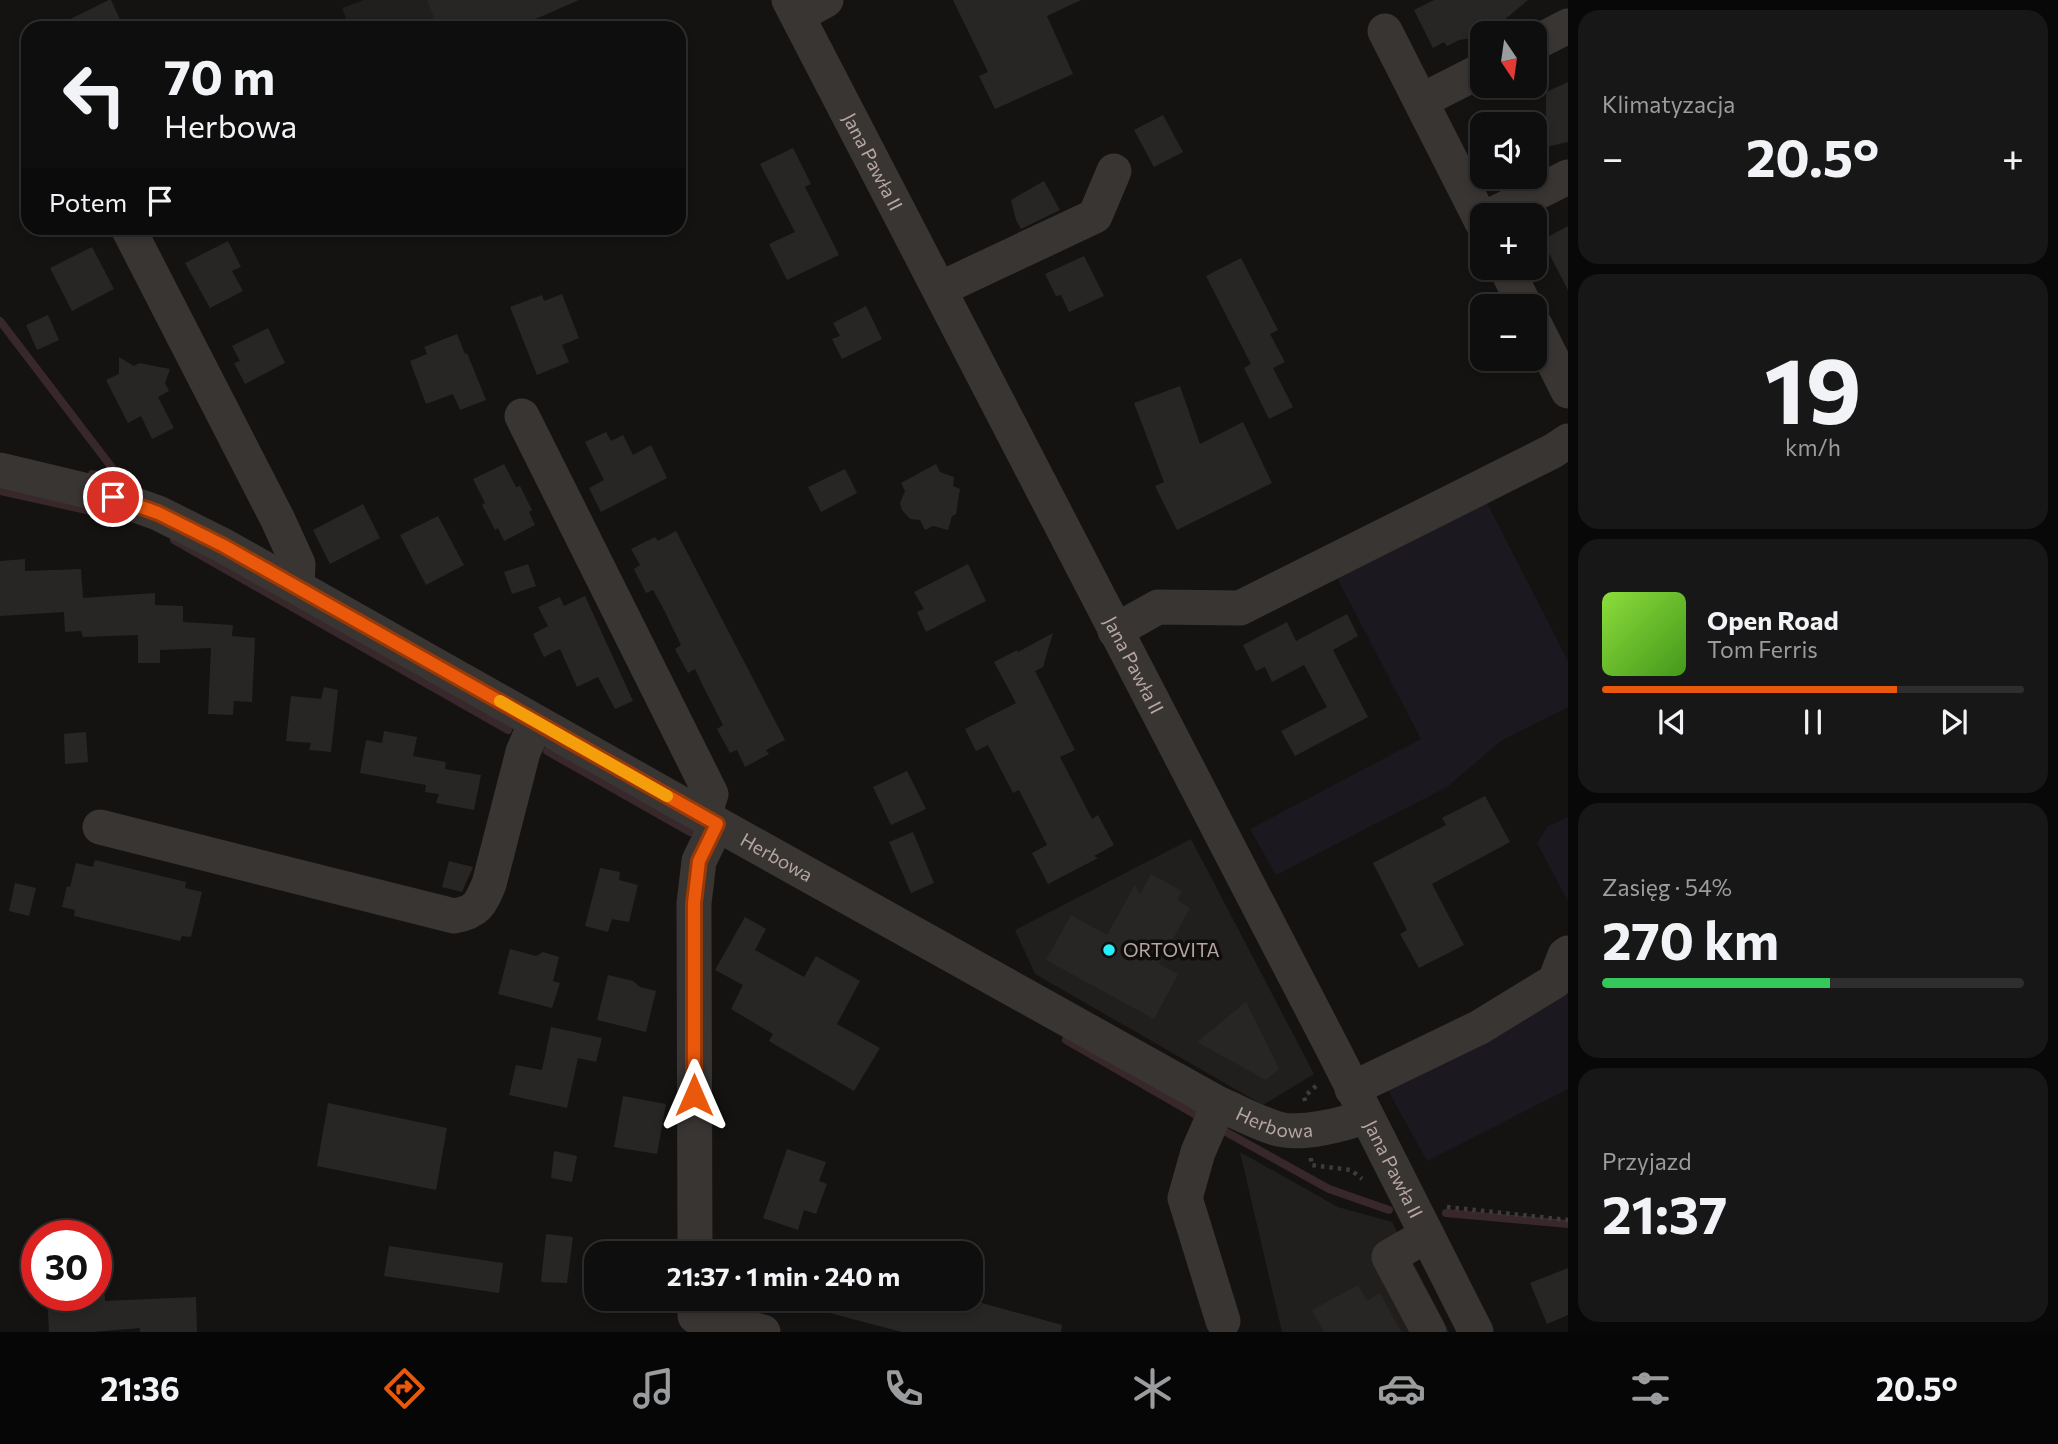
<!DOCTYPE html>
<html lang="pl">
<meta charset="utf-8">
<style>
body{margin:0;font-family:Commissioner,sans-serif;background:#181717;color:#f1f3f6;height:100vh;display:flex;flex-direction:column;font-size:26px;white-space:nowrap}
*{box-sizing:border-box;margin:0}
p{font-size:23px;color:#9b9c9e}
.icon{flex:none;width:38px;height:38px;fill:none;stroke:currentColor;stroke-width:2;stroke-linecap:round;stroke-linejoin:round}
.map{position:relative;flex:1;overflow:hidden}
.side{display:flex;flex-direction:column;gap:10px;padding:10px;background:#080808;width:490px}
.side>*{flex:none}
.hud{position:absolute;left:21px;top:21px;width:665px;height:214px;border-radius:21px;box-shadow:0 4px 10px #0003,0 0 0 2px #2f2e2e;background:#0f0e0e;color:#f1f3f6;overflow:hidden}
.needle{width:46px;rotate:167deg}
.fabs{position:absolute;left:1470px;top:21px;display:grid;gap:14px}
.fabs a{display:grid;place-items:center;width:77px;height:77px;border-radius:14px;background:#0f0e0e;box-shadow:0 4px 10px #0003,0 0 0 2px #2f2e2e;font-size:35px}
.speed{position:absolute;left:21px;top:1220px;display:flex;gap:14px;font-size:35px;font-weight:700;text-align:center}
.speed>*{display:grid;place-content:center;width:91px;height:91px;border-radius:50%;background:#0f0e0e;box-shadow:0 4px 10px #0003,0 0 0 2px #2f2e2e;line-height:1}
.speed .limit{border:10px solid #d22;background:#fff;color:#111}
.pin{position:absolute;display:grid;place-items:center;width:60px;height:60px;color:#fff;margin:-30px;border:4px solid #fff;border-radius:50%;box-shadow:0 2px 7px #0007}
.me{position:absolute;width:77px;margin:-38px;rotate:0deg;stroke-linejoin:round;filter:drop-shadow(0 0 5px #0008)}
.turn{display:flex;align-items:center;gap:24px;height:147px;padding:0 28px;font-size:32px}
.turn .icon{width:91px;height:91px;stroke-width:2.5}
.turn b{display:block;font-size:49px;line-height:60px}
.then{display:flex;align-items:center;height:66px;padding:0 28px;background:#0003;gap:14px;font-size:26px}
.big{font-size:52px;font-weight:700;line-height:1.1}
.side .widget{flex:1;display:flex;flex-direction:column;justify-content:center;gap:10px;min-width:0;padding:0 24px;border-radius:21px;background:#181717}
.side .dial{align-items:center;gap:0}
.dial b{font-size:91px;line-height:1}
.song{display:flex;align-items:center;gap:21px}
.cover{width:84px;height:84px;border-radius:10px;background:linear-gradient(135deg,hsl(90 70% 55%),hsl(100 70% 35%))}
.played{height:7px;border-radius:4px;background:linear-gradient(90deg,#ea580c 70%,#2f2e2e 70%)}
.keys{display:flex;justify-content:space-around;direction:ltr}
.heat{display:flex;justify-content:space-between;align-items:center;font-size:38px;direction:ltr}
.charge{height:10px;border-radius:5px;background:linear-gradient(90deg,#34c759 54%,#2f2e2e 0)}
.trip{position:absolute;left:584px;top:1241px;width:399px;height:70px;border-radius:21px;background:#0f0e0e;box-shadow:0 4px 10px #0003,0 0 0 2px #2f2e2e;font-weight:700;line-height:70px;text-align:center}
.tabs{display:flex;height:112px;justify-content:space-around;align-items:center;background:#060606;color:#9b9c9e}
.tabs .icon{width:49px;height:49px}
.tabs .active{color:#ea580c}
.tabs b{font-size:32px;color:#f1f3f6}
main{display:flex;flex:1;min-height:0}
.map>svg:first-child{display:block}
.built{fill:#211f1e}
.green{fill:#1c181f}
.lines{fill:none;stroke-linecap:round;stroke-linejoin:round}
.stream{stroke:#38282b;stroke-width:8}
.building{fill:#282625}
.path{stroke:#403a39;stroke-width:4.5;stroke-dasharray:3.5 5;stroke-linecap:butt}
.minor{stroke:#393533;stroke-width:35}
.route-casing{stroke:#983908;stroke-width:18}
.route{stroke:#ea580c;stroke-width:12}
.slow{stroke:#f59e0b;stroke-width:12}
.poi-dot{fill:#25f0fa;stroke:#0f0e0d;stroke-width:2.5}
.labels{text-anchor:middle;stroke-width:7;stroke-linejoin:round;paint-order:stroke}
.street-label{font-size:19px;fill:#b5a5a3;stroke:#0f0e0d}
.poi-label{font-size:19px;fill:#b5a5a3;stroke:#0f0e0d;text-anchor:start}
</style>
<main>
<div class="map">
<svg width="1568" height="1332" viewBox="0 0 1568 1332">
<rect width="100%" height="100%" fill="#141312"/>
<path class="built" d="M364 0H516L526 28H350L342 8Z
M1191 839 1314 1074 1263 1105 1035 974 1015 930Z
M1240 1152 1338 1207 1392 1222 1449 1332H1282Z"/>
<path class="green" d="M1485 499 1568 661V707L1502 740 1447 787 1276 875 1250 829 1421 739 1336 576Z
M1568 817V901L1537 843 1548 826Z
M1568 990V1089L1427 1161 1385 1085Z"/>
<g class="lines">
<path class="stream" d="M0 321 126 486
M92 474 123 481
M0 491 127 519
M174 540 508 730
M547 751 690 832
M1066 1040 1203 1119
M1217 1127 1329 1189 1389 1210
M1446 1213 1568 1224"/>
</g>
<path class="building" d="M111 0 124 28H52L109 0Z
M427 0H579L515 28H438Z
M953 0H1081L1047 16 1073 74 995 109 979 76 988 72Z
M1434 0H1528L1497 26 1484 28 1473 38 1459 40 1447 46 1444 42 1433 48 1414 10Z
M1568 82V142L1546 147V92Z
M1163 115 1183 152 1154 167 1134 130Z
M793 148 811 184 805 187 839 255 787 280 769 244 795 232 760 164Z
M1044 181 1060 210 1021 229 1016 220 1011 200Z
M1568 226V290L1542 240Z
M228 241 241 267 232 271 243 291 210 308 185 263Z
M92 247 114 289 72 311 50 268Z
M1084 256 1104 296 1069 312 1061 295 1056 296 1045 274Z
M1241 258 1278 330 1270 334 1285 362 1273 368 1293 407 1269 419 1244 368 1251 364 1206 276Z
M562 294 579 338 562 345 569 362 537 375 510 307 542 295 544 301Z
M866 306 882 339 842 359 832 339 840 336 833 323Z
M48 315 59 340 37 350 26 325Z
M268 328 285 363 245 384 234 363 240 361 232 346Z
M457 334 465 354 467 353 486 400 460 410 453 394 426 404 410 361 427 354 424 347Z
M119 357 134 366 139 363 170 369 165 383 169 391 158 397 174 428 152 439 141 416 128 423 106 380 119 374Z
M1180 386 1200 444 1243 422 1272 483 1177 530 1155 486 1164 482 1134 403Z
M606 432 611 441 623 435 633 455 651 445 667 478 601 512 589 488 604 480 585 442Z
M504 464 516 487 520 486 532 510 529 512 535 525 504 541 498 528 495 530 482 505 485 503 473 479Z
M936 464 940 472 954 477 953 486 960 489 956 514 952 516 948 530 933 526 925 530 920 520 910 519 902 510 900 503 905 491 901 483Z
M845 469 857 493 821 512 808 487Z
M363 504 380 538 330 564 313 530Z
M438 516 464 565 426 585 400 535Z
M676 531 785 740 766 750 769 754 745 767 737 750 730 753 717 729 723 725 703 686 695 669 688 673 675 649 681 645 664 610 653 590 646 593 634 569 640 565 631 549 655 537 658 541Z
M25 559V571L81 569 83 598 155 593V605L183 606V622L233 625 232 636 255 638 252 702 234 701 233 715 208 714 211 648 160 650V663H138V635L83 637 81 631 65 632 64 612 0 616V561Z
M528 564 536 586 512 594 504 572Z
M968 564 986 601 926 632 917 612 924 609 914 592Z
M585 596 633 701 615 709 598 677 577 687 560 649 544 657 533 634 548 626 538 607 560 597 564 606Z
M1347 614 1358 636 1333 650 1368 717 1295 756 1281 731 1327 707 1304 665 1272 682 1265 667 1256 671 1243 645 1287 622 1296 641Z
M1053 633 1043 667 1035 671 1075 750 1060 757 1092 819 1098 815 1114 845 1094 856 1098 858 1048 884 1032 853 1047 845 1019 790 1013 793 988 745 976 751 965 729 1016 703 994 662 1017 650 1018 652Z
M324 687 338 690 331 752 309 750 311 743 286 741 291 696 321 699Z
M384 731 417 737 413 756 446 762 445 769 481 775 474 810 436 803 439 794 425 792 426 785 360 773 366 740 382 743Z
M86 732 88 762 65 764 64 734Z
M907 771 926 809 891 825 873 787Z
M1485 796 1510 842 1432 884 1464 945 1419 968 1400 934 1407 930 1373 863 1446 825 1442 818Z
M913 832 934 883 911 893 889 842Z
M95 860 186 882 185 888 202 892 191 937 182 936 180 941 74 916 75 910 62 907 67 886 70 887 76 863 93 867Z
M449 861 473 867 462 892 442 887Z
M600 868 620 872 619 880 638 885 629 922 612 919 608 932 585 926Z
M1151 874 1182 891 1177 900 1190 908 1159 964 1178 974 1154 1019 1046 960 1071 915 1107 935 1135 885 1140 894Z
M15 883 36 888 29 916 9 911Z
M745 917 766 929 755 950 804 977 816 956 860 981 837 1024 880 1048 854 1091 769 1041 773 1034 731 1009 743 985 715 970Z
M510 949 536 956 543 952 559 957 553 981 560 983 552 1008 498 994Z
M608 975 633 981 640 987 656 991 646 1032 597 1020Z
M1246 1002 1279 1069 1266 1080 1197 1042Z
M551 1027 602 1038 596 1062 578 1058 567 1108 509 1095 516 1065 542 1070Z
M623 1096 666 1104 657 1154 614 1147Z
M328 1103 447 1128 436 1190 317 1166Z
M787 1149 826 1162 819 1181 827 1184 816 1214 804 1210 798 1230 763 1218Z
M554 1151 577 1156 572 1182 551 1178Z
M546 1234 573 1237 567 1283 541 1282Z
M389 1246 503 1263 499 1293 384 1276Z
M1568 1268V1315L1547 1324 1530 1283Z
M1358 1285 1367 1301 1380 1293 1401 1332H1324L1312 1310Z
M47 1295H105V1301L196 1297 197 1332H140V1328L93 1332H49Z
M804 1298H964L1062 1325 1061 1332H902L803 1306Z"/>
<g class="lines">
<path class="path" d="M1305 1101 1304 1097 1318 1084
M1311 1158V1165L1351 1170 1362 1179
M1447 1207 1568 1220"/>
<g class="minor">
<path id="s1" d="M789 0 1334 1051 1476 1332"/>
<path d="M798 15 826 0"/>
<path d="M1385 31 1482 222"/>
<path d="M1535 43 1568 26"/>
<path d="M1421 101 1482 70"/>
<path d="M1492 215 1568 177"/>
<path d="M128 228 278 520 298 564 297 587"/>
<path d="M1506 268 1525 306"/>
<path d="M940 289 1095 216 1114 171"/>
<path d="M1535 325 1568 391"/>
<path d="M522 416 711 794 704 817"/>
<path id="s2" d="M0 470 113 497 158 513 224 546 717 824 1219 1104C1238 1112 1256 1122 1275 1128 1298 1136 1343 1125 1366 1116"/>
<path d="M1115 631 1158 607 1240 608 1553 451 1568 441"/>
<path d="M100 827 454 916C477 912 480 905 489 884L523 752 536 722"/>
<path d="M1352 1089 1480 1027 1555 981 1565 955 1568 953"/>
<path d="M1219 1104 1198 1152 1185 1198 1223 1321"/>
<path d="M1427 1235 1389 1257 1429 1332"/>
<path d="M695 1253 694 903 699 861 717 824"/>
<path d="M695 1316 763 1332"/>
</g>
</g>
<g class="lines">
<g class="route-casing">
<path id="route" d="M113 497 158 513 224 546 717 824 699 861 694 903V1095"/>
</g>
<use href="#route" class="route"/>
<path class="slow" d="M500 701 667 796"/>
</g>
<circle class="poi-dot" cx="1109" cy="950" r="7"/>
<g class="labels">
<g class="street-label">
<text dy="7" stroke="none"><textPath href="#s1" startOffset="182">Jana Pawła II</textPath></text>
<text dy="7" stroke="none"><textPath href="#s1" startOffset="749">Jana Pawła II</textPath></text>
<text dy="7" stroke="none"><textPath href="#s2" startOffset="872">Herbowa</textPath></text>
<text dy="7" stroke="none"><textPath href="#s2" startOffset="1438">Herbowa</textPath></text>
<text dy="7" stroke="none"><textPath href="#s1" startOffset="1316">Jana Pawła II</textPath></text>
</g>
<g class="poi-label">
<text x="1123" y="957">ORTOVITA</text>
</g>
</g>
</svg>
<div class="fabs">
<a><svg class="needle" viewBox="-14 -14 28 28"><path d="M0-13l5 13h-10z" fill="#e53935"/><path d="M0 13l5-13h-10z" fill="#9b9c9e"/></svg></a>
<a><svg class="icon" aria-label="sound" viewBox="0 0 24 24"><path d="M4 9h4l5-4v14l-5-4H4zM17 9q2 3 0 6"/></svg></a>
<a>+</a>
<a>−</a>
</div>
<div class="speed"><div class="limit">30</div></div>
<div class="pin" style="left:113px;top:497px;background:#d93025"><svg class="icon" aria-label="arrive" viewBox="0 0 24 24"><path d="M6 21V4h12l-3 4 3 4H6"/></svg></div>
<svg class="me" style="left:694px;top:1095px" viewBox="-20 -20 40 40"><path d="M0-17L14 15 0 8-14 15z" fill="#ea580c" stroke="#fff" stroke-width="4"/></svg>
<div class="trip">21:37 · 1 min · 240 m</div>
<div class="hud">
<div class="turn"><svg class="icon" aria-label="left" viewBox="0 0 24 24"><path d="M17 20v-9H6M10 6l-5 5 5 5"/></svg><div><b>70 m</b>Herbowa</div></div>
<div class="then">Potem<svg class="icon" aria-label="arrive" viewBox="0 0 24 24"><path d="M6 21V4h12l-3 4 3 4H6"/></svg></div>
</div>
</div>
<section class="side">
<div class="widget"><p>Klimatyzacja</p>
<div class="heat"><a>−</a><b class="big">20.5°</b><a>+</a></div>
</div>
<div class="widget dial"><b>19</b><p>km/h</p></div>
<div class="widget">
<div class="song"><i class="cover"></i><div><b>Open Road</b><p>Tom Ferris</p></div></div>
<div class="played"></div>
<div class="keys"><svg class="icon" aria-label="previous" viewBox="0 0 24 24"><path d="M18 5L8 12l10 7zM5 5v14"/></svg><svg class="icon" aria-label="pause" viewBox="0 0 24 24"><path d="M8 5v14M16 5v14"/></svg><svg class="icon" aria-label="next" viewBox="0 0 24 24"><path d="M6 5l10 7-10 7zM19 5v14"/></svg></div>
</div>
<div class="widget"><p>Zasięg · 54%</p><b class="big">270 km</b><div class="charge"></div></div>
<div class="widget"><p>Przyjazd</p><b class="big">21:37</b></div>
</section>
</main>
<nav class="tabs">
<b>21:36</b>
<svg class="icon active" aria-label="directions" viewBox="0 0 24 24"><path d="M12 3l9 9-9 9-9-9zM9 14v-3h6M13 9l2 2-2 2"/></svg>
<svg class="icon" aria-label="music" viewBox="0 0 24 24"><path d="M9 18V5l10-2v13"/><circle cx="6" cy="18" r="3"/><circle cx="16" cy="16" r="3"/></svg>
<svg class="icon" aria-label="phone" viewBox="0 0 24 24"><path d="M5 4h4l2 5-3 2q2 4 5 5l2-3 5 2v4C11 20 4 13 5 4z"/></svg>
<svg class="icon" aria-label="climate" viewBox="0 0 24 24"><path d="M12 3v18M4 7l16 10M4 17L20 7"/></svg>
<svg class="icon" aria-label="car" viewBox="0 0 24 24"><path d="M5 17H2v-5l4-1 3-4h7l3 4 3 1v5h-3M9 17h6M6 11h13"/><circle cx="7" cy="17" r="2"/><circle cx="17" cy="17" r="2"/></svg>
<svg class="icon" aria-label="filters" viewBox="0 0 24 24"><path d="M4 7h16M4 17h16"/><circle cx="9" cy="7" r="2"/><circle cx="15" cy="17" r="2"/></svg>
<b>20.5°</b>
</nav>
